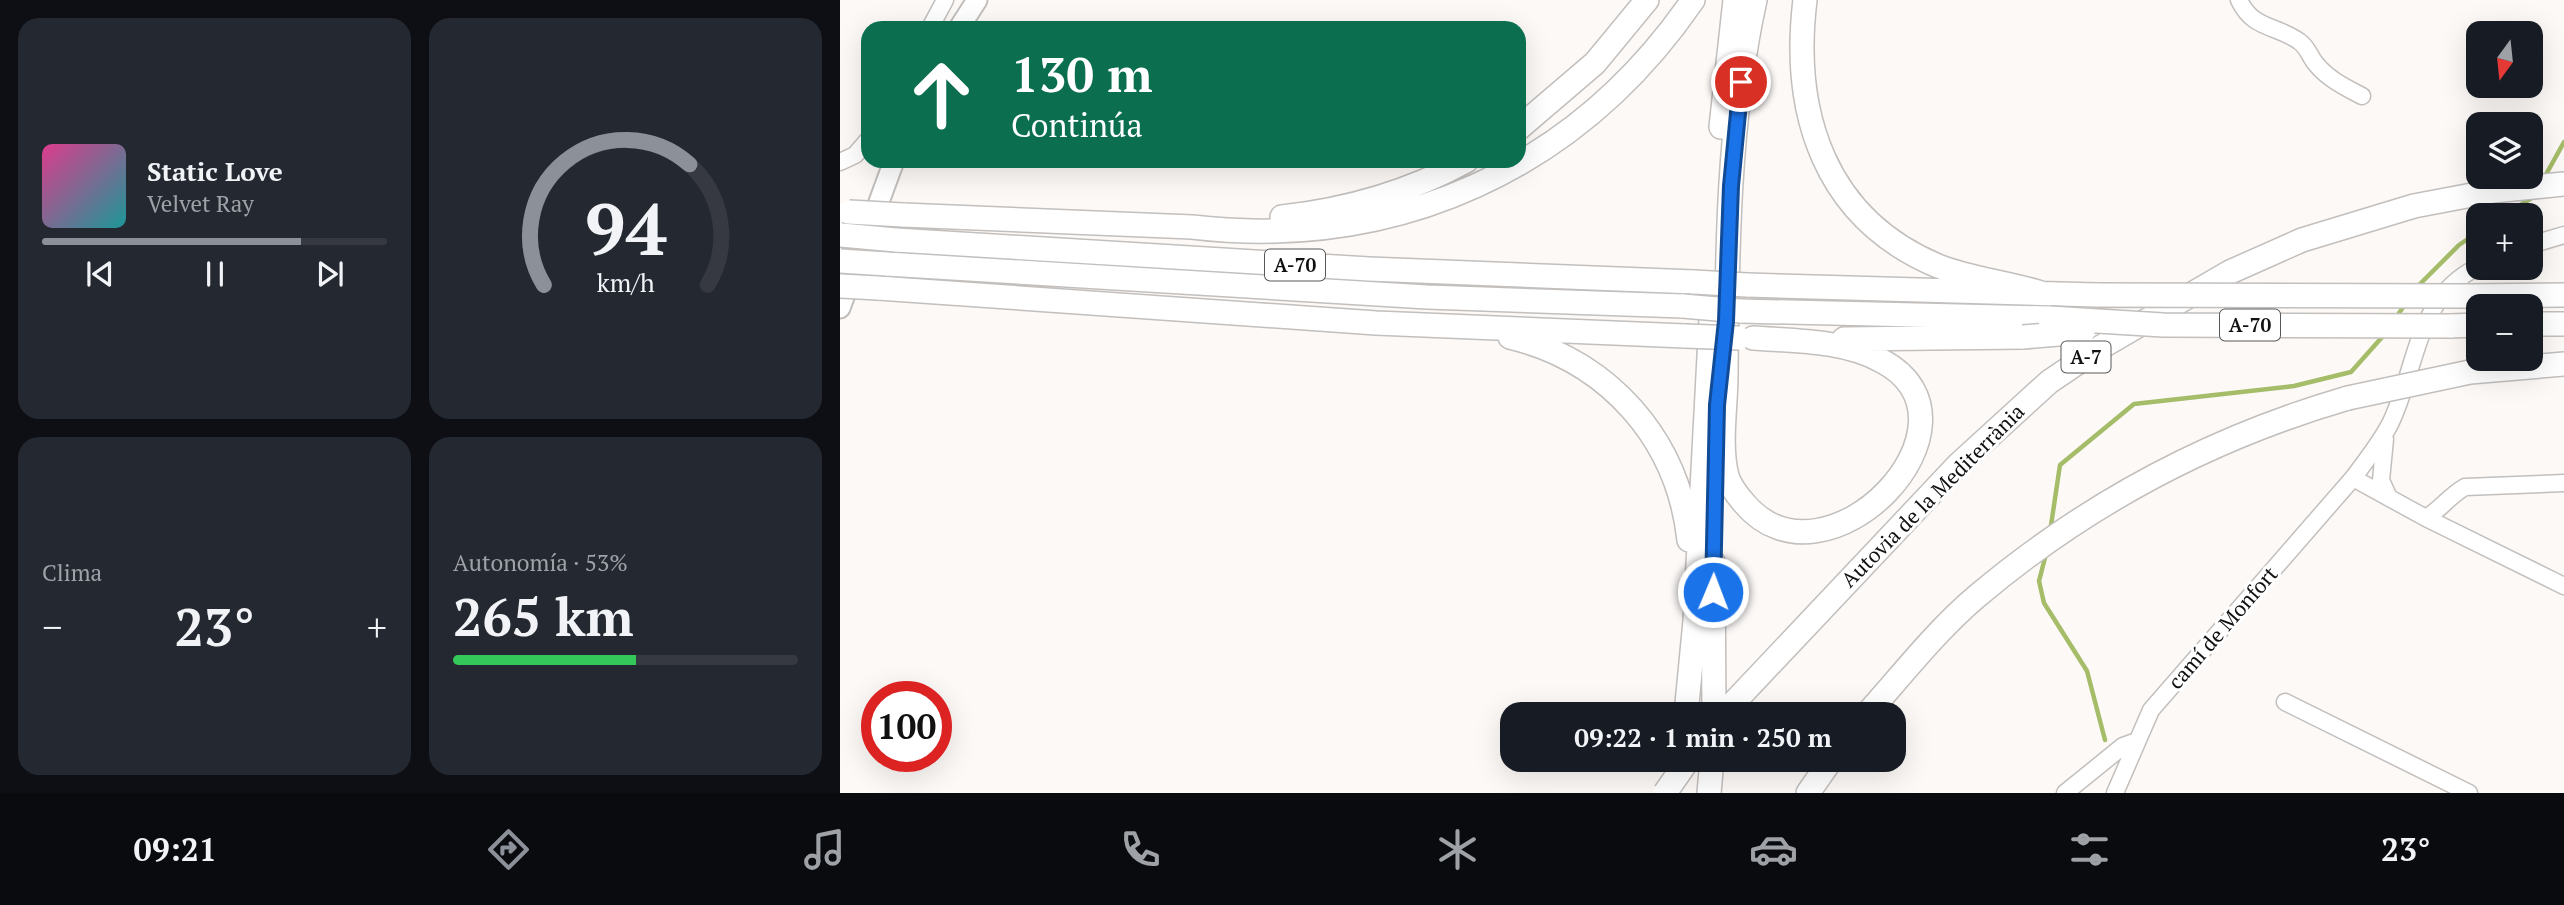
<!DOCTYPE html>
<html lang="es">
<meta charset="utf-8">
<style>
body{margin:0;font-family:"PT Serif",serif;background:#242831;color:#f1f3f6;height:100vh;display:flex;flex-direction:column;font-size:26px;white-space:nowrap}
*{box-sizing:border-box;margin:0}
p{font-size:23px;color:#9ea1a6}
.icon{flex:none;width:38px;height:38px;fill:none;stroke:currentColor;stroke-width:2;stroke-linecap:round;stroke-linejoin:round}
.map{position:relative;flex:1;overflow:hidden}
.drawer{display:flex;flex-direction:column;gap:18px;padding:18px;background:#0d0f14;width:840px}
.drawer>*{flex:none}
.guide{position:absolute;left:21px;top:21px;width:665px;height:147px;border-radius:21px;box-shadow:0 7px 28px #0002;background:#0b6e4f;color:#fff;overflow:hidden}
.needle{width:46px;rotate:195deg}
.controls{position:absolute;left:1626px;top:21px;display:grid;gap:14px}
.controls a{display:grid;place-items:center;width:77px;height:77px;border-radius:14px;background:#171b24;box-shadow:0 7px 28px #0002;font-size:35px}
.speed{position:absolute;left:21px;top:681px;display:flex;gap:14px;font-size:35px;font-weight:700;text-align:center}
.speed>*{display:grid;place-content:center;width:91px;height:91px;border-radius:50%;background:#171b24;box-shadow:0 7px 28px #0002;line-height:1}
.speed .limit{border:10px solid #d22;background:#fff;color:#111}
.pin{position:absolute;display:grid;place-items:center;width:60px;height:60px;color:#fff;margin:-30px;border:4px solid #fff;border-radius:50%;box-shadow:0 2px 7px #0007}
.me{position:absolute;width:77px;margin:-38px;rotate:1deg;stroke-linejoin:round;filter:drop-shadow(0 0 5px #0008)}
.turn{display:flex;align-items:center;gap:24px;height:147px;padding:0 35px;font-size:32px}
.turn .icon{width:91px;height:91px;stroke-width:2.5}
.turn b{display:block;font-size:49px;line-height:60px}
.big{font-size:52px;font-weight:700;line-height:1.1}
.drawer .card{flex:1;display:flex;flex-direction:column;justify-content:center;gap:10px;min-width:0;padding:0 24px;border-radius:21px;background:#242831}
.drawer .dial{align-items:center;gap:0}
.dial svg{height:182px;overflow:visible;fill:none;stroke:#363941;stroke-width:7;stroke-linecap:round;text-anchor:middle}
.dial text{fill:#f1f3f6;stroke:none}
.song{display:flex;align-items:center;gap:21px}
.cover{width:84px;height:84px;border-radius:10px;background:linear-gradient(135deg,hsl(330 70% 55%),hsl(180 70% 35%))}
.played{height:7px;border-radius:4px;background:linear-gradient(90deg,#8c9099 75%,#363941 75%)}
.keys{display:flex;justify-content:space-around;direction:ltr}
.heat{display:flex;justify-content:space-between;align-items:center;font-size:38px;direction:ltr}
.charge{height:10px;border-radius:5px;background:linear-gradient(90deg,#34c759 53%,#363941 0)}
.drawer .tiles{flex:1;display:grid;gap:18px;grid-template-columns:repeat(2,1fr)}
.trip{position:absolute;left:660px;top:702px;width:406px;height:70px;border-radius:21px;background:#171b24;box-shadow:0 7px 28px #0002;font-weight:700;line-height:70px;text-align:center}
.menu{display:flex;height:112px;justify-content:space-around;align-items:center;background:#090b0e;color:#9ea1a6}
.menu .icon{width:49px;height:49px}
.menu .current{color:#8c9099}
.menu b{font-size:32px;color:#f1f3f6}
main{display:flex;flex:1;min-height:0}
.map>svg:first-child{display:block}
.lines{fill:none;stroke-linecap:round;stroke-linejoin:round}
.stream{stroke:#a5bc68;stroke-width:4.5}
.minor-casing{stroke:#c2bfbd;stroke-width:19}
.major-casing{stroke:#c2bfbd;stroke-width:23}
.highway-casing{stroke:#c2bfbd;stroke-width:26}
.minor{stroke:#fff;stroke-width:16}
.major{stroke:#fff;stroke-width:19}
.highway{stroke:#fff;stroke-width:23}
.highway-bridge-casing{stroke:#c2bfbd;stroke-width:26;stroke-linecap:butt}
.highway-bridge{stroke:#fff;stroke-width:23}
.route-casing{stroke:#114b97;stroke-width:18}
.route{stroke:#1a73e8;stroke-width:12}
.labels{text-anchor:middle;stroke-width:6;stroke-linejoin:round;paint-order:stroke}
.shield{fill:#fff;stroke:#595858;stroke-width:2}
.shield-label{font-size:19px;font-weight:bold;fill:#121111}
.street-label{font-size:21px;fill:#121111;stroke:#fff}
</style>
<main>
<section class="drawer">
<div class="tiles">
<div class="card">
<div class="song"><i class="cover"></i><div><b>Static Love</b><p>Velvet Ray</p></div></div>
<div class="played"></div>
<div class="keys"><svg class="icon" aria-label="previous" viewBox="0 0 24 24"><path d="M18 5L8 12l10 7zM5 5v14"/></svg><svg class="icon" aria-label="pause" viewBox="0 0 24 24"><path d="M8 5v14M16 5v14"/></svg><svg class="icon" aria-label="next" viewBox="0 0 24 24"><path d="M6 5l10 7-10 7zM19 5v14"/></svg></div>
</div>
<div class="card dial"><svg viewBox="0 0 100 80">
<path d="M14 69A42 42 0 1 1 86 69"/>
<path d="M14 69A42 42 0 0 1 78 16" stroke="#8c9099"/>
<text x="50" y="56" font-size="32" font-weight="700">94</text>
<text x="50" y="72" font-size="11">km/h</text>
</svg></div>
<div class="card"><p>Clima</p>
<div class="heat"><a>−</a><b class="big">23°</b><a>+</a></div>
</div>
<div class="card"><p>Autonomía · 53%</p><b class="big">265 km</b><div class="charge"></div></div>
</div>
</section>
<div class="map">
<svg width="1724" height="793" viewBox="0 0 1724 793">
<rect width="100%" height="100%" fill="#fcf9f7"/>
<g class="lines">
<path class="stream" d="M1704 178 1724 142
M1665 215 1696 195
M1577 287 1619 245 1638 232
M1555 319 1566 303
M1210 532 1220 465 1294 404 1454 386 1511 372 1544 335
M1206 554 1199 581 1204 603 1247 671 1265 740"/>
<g class="minor-casing">
<path id="minor" d="M1399 0C1414 31 1436 24 1460 42 1468 48 1470 57 1476 64 1488 79 1505 87 1522 96
M90 28 105 0
M0 162 15 155 28 140
M1690 245 1724 235
M1545 439 1541 480 1549 498
M1513 478 1586 518 1724 586
M1586 518C1601 509 1609 496 1625 487L1724 483
M1445 702 1629 793
M1225 793 1283 746 1297 741
M1275 793 1311 710 1513 478C1526 461 1540 443 1550 424 1577 369 1576 296 1638 267"/>
</g>
<g class="major-casing">
<path id="major" d="M119 28 137 0
M0 308 54 161"/>
</g>
<g class="highway-casing">
<path id="highway" d="M965 0C951 114 985 219 1098 266 1130 279 1167 282 1201 293
M881 127 895 0
M679 128 755 63 807 0
M63 215 352 227C556 251 737 169 853 0
M442 217C506 210 569 192 626 161
M56 240 529 269 854 282
M47 264 587 297 843 306
M907 285 1257 295
M38 288 536 323 845 336
M1626 296 1724 295
M900 311 1209 318
M1690 324H1724
M1610 326 1638 325
M670 337C769 361 838 439 849 540
M913 338C955 341 1003 340 1042 361 1157 422 986 601 904 503 897 495 890 486 887 476 879 445 886 407 886 375 887 251 888 122 915 0
M1004 339 1183 337
M1630 372 1724 364
M873 562 874 714
M846 714 855 621 871 319
M883 714 1119 464 1209 382 1256 350 1390 272 1462 240 1574 206 1653 191 1724 184
M1027 714C1062 675 1096 631 1136 597 1246 504 1370 438 1508 398
M869 793 872 760
M968 793 991 760"/>
</g>
<use href="#minor" class="minor"/>
<use href="#major" class="major"/>
<use href="#highway" class="highway"/>
<g class="highway-bridge-casing">
<path id="highway-bridge" d="M9 212 63 215
M1 235 56 240
M0 261 47 264
M854 282 907 285
M0 286 38 288
M1257 295 1626 296
M843 306 900 311
M1209 318 1323 325 1610 326
M845 336 899 338
M1183 337 1243 332
M1508 398 1630 372
M825 793 848 760"/>
</g>
<use href="#highway-bridge" class="highway-bridge"/>
</g>
<g class="lines">
<g class="route-casing">
<path id="route" d="M873 592 877 405 886 321 891 186 901 82"/>
</g>
<use href="#route" class="route"/>
</g>
<g class="labels">
<g class="shield">
<rect x="425" y="249.5" width="60" height="31" rx="5"/>
<rect x="1380" y="309.5" width="60" height="31" rx="5"/>
<rect x="1221.5" y="341.5" width="49" height="31" rx="5"/>
</g>
<g class="shield-label">
<text x="455" y="272">A-70</text>
<text x="1410" y="332">A-70</text>
<text x="1246" y="364">A-7</text>
</g>
<g class="street-label">
<text transform="translate(1093 496) rotate(-45)" y="7">Autovia de la Mediterrània</text>
<text transform="translate(1383 628) rotate(-49)" y="7">camí de Monfort</text>
</g>
</g>
</svg>
<div class="controls">
<a><svg class="needle" viewBox="-14 -14 28 28"><path d="M0-13l5 13h-10z" fill="#e53935"/><path d="M0 13l5-13h-10z" fill="#9ea1a6"/></svg></a>
<a><svg class="icon" aria-label="layers" viewBox="0 0 24 24"><path d="M12 4l9 5-9 5-9-5zM3 14l9 5 9-5"/></svg></a>
<a>+</a>
<a>−</a>
</div>
<div class="speed"><div class="limit">100</div></div>
<div class="pin" style="left:901px;top:82px;background:#d93025"><svg class="icon" aria-label="arrive" viewBox="0 0 24 24"><path d="M6 21V4h12l-3 4 3 4H6"/></svg></div>
<svg class="me" style="left:873px;top:592px" viewBox="-20 -20 40 40"><circle r="17" fill="#1a73e8" stroke="#fff" stroke-width="3"/><path d="M0-11L8 9 0 5-8 9z" fill="#fff"/></svg>
<div class="trip">09:22 · 1 min · 250 m</div>
<div class="guide">
<div class="turn"><svg class="icon" aria-label="ahead" viewBox="0 0 24 24"><path d="M12 20V5M6 11l6-6 6 6"/></svg><div><b>130 m</b>Continúa</div></div>
</div>
</div>
</main>
<nav class="menu">
<b>09:21</b>
<svg class="icon current" aria-label="directions" viewBox="0 0 24 24"><path d="M12 3l9 9-9 9-9-9zM9 14v-3h6M13 9l2 2-2 2"/></svg>
<svg class="icon" aria-label="music" viewBox="0 0 24 24"><path d="M9 18V5l10-2v13"/><circle cx="6" cy="18" r="3"/><circle cx="16" cy="16" r="3"/></svg>
<svg class="icon" aria-label="phone" viewBox="0 0 24 24"><path d="M5 4h4l2 5-3 2q2 4 5 5l2-3 5 2v4C11 20 4 13 5 4z"/></svg>
<svg class="icon" aria-label="climate" viewBox="0 0 24 24"><path d="M12 3v18M4 7l16 10M4 17L20 7"/></svg>
<svg class="icon" aria-label="car" viewBox="0 0 24 24"><path d="M5 17H2v-5l4-1 3-4h7l3 4 3 1v5h-3M9 17h6M6 11h13"/><circle cx="7" cy="17" r="2"/><circle cx="17" cy="17" r="2"/></svg>
<svg class="icon" aria-label="filters" viewBox="0 0 24 24"><path d="M4 7h16M4 17h16"/><circle cx="9" cy="7" r="2"/><circle cx="15" cy="17" r="2"/></svg>
<b>23°</b>
</nav>
